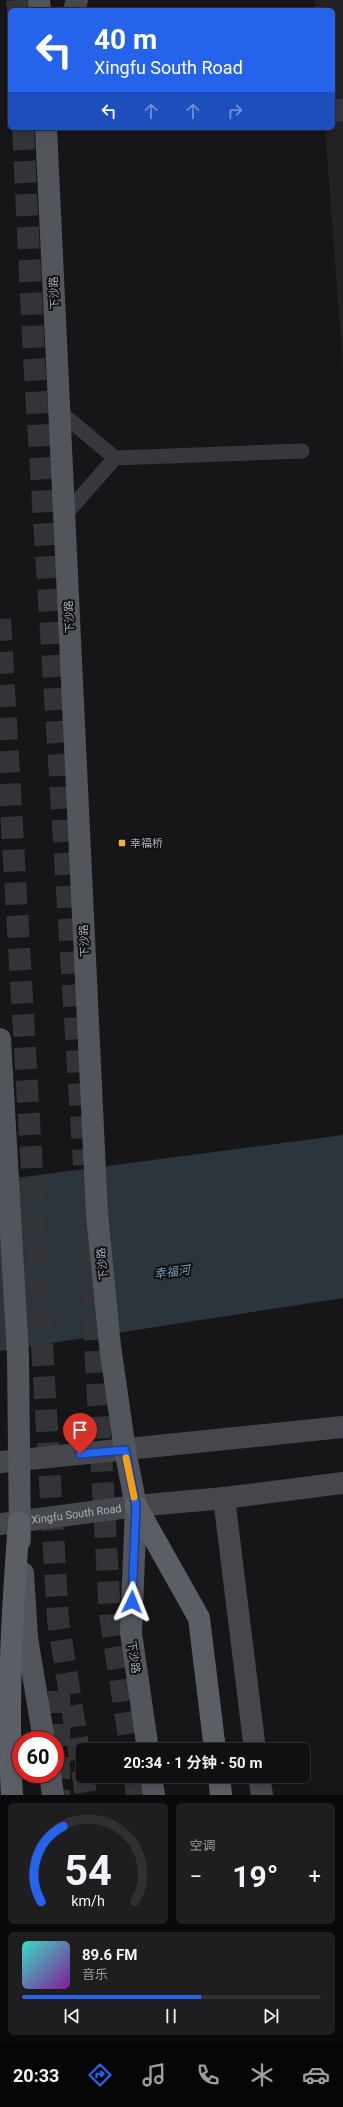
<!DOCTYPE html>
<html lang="zh">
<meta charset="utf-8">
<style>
body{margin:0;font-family:Roboto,"Noto Sans SC",sans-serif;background:#1e1e20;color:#f1f3f6;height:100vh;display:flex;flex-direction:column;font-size:15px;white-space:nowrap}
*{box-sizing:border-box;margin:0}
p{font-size:13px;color:#9c9d9f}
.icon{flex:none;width:22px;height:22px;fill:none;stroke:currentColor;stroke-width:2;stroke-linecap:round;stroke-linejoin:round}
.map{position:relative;height:1795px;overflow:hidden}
.sheet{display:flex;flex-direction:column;gap:8px;padding:8px;background:#09090a;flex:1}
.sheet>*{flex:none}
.guide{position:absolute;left:8px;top:8px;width:327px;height:122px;border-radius:6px;box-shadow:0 2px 6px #0003,0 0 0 1px #303032;background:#2563eb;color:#fff;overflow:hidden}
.speed{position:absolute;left:12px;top:1731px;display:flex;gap:8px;font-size:20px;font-weight:700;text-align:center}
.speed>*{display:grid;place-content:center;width:52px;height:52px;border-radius:50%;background:#101012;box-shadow:0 2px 6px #0003,0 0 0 1px #303032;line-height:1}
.speed .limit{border:6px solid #d22;background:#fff;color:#111}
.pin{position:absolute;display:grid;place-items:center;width:34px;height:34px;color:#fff;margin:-41px -17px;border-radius:50% 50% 50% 0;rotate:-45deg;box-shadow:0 0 4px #0007}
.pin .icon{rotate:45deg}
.me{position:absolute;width:44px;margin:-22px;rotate:2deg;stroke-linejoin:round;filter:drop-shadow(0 0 3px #0008)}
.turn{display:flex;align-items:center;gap:14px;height:84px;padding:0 20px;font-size:18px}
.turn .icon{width:52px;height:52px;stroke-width:2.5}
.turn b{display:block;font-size:28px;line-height:34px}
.lanes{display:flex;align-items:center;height:38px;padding:0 20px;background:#0003;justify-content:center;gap:20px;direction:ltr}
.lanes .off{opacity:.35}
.big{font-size:30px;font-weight:700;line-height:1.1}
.sheet .tile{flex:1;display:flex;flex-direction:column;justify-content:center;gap:6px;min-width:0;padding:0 14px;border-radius:6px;background:#1e1e20}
.sheet .dial{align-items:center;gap:0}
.dial svg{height:104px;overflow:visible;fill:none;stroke:#303032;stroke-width:7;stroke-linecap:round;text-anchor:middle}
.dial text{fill:#f1f3f6;stroke:none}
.song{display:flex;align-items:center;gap:12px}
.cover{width:48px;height:48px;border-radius:6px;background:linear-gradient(135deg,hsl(170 70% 55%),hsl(290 70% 35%))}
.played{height:4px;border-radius:2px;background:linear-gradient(90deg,#2563eb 60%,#303032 60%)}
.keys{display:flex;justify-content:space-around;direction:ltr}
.heat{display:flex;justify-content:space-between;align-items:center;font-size:22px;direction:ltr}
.sheet .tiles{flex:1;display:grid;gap:8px;grid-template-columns:1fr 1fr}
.tile:last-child{grid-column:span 2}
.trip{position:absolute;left:76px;top:1743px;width:234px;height:40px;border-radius:6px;background:#101012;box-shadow:0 2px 6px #0003,0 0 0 1px #303032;font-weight:700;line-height:40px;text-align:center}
.dock{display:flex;height:64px;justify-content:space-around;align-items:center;background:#060607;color:#9c9d9f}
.dock .icon{width:28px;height:28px}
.dock .current{color:#2563eb}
.dock b{font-size:18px;color:#f1f3f6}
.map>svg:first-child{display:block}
.built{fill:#222225}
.water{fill:#2c353c}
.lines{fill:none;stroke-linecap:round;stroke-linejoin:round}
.trunk-tunnel{stroke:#333438;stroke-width:22;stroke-dasharray:22 11;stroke-linecap:butt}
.service{stroke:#37383d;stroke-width:15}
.minor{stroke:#37383d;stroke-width:22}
.secondary{stroke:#45474d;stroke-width:22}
.primary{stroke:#53555c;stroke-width:22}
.trunk{stroke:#5b5e65;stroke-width:22}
.route-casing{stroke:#184099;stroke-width:10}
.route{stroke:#2563eb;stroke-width:7}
.slow{stroke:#f59e0b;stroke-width:7}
.poi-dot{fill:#f2b134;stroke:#111113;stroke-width:1.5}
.labels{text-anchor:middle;stroke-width:4;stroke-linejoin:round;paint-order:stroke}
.street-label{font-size:11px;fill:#a8adb8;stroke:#111113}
.poi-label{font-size:11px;fill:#a8adb8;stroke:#111113;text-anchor:start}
.water-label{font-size:12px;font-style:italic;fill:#7f9bb3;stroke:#111113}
</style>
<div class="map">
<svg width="343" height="1795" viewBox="0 0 343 1795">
<rect width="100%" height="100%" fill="#161618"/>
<path class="built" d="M315 0H343V369L325 128H333V10H316Z"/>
<path class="water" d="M343 1135V1298L0 1351V1180Z"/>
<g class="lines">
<path class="trunk-tunnel" d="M17 0 18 10
M23 128 34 358 84 1165
M0 619 58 1620 86 1795
M88 1219 110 1615 131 1750
M59 1691V1795
M134 1776 137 1795"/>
<path class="service" d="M59 411 115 458 302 451
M64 516 115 458"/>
<path class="minor" d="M333 111 343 110"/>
<g class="secondary">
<path d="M74 10 77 0"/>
<path d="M0 1462 343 1427"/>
<path d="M224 1498 255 1750"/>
<path id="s1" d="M0 1524 136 1506 224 1498 343 1483"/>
<path d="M259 1776 262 1795"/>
</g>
<path class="primary" d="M39 0 40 10
M46 128 97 1214 110 1346 125 1450 136 1506 131 1633 148 1750
M0 1039 18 1356 20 1540
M23 1573 27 1638 44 1740
M50 1774 53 1795
M151 1776 154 1795"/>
<path class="trunk" d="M136 1506 199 1618 215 1750
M219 1776 221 1795
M12 1795C7 1704 12 1613 19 1522"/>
</g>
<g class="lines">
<g class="route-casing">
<path id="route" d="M80 1454 125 1450 136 1506 132 1602"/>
</g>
<use href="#route" class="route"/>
<path class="slow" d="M126 1458 134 1497"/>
</g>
<rect class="poi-dot" x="118" y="839" width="8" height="8" rx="2"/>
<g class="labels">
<g class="street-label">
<text transform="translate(54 293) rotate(-93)" y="4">下沙路</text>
<text transform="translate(69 617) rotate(-93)" y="4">下沙路</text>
<text transform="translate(84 941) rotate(-93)" y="4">下沙路</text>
<text transform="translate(102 1264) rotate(-95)" y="4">下沙路</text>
<text dy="4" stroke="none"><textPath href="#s1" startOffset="77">Xingfu South Road</textPath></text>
<text transform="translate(134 1657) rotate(82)" y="4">下沙路</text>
</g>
<g class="poi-label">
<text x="130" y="847">幸福桥</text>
</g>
<g class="water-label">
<text transform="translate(172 1272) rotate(-7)" y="4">幸福河</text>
</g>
</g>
</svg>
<div class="speed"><div class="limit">60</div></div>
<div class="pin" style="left:80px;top:1454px;background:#d93025"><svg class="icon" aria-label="arrive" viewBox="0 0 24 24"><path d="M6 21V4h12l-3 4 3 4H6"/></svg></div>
<svg class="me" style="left:132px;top:1602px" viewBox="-20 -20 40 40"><path d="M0-17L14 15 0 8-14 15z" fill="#2563eb" stroke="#fff" stroke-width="4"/></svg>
<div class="trip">20:34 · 1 分钟 · 50 m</div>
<div class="guide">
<div class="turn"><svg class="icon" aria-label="left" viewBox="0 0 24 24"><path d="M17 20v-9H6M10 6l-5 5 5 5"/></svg><div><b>40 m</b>Xingfu South Road</div></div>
<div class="lanes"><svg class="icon" aria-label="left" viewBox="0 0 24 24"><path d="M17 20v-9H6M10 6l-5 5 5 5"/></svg><svg class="icon off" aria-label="ahead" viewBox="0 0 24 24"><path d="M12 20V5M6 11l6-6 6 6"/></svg><svg class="icon off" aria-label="ahead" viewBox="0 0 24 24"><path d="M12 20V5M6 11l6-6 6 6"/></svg><svg class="icon off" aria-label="right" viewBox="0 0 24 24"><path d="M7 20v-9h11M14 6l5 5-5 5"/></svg></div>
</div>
</div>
<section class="sheet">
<div class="tiles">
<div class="tile dial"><svg viewBox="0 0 100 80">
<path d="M14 69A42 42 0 1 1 86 69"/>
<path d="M14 69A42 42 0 0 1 31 11" stroke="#2563eb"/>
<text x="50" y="56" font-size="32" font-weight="700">54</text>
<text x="50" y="72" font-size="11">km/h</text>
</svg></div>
<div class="tile"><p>空调</p>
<div class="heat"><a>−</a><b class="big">19°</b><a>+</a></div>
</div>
<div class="tile">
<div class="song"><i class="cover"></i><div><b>89.6 FM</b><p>音乐</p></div></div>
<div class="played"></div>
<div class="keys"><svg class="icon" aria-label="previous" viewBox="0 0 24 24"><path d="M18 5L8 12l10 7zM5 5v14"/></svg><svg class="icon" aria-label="pause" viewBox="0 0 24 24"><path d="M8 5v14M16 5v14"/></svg><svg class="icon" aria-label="next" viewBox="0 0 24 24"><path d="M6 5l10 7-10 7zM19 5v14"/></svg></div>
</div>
</div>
</section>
<nav class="dock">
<b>20:33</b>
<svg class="icon current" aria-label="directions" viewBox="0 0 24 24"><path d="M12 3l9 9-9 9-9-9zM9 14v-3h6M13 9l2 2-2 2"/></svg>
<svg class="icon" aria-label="music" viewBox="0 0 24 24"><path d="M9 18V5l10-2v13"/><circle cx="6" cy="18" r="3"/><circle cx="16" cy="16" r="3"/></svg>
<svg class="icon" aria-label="phone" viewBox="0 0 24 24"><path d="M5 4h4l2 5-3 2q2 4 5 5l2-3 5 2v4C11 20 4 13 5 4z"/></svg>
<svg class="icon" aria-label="climate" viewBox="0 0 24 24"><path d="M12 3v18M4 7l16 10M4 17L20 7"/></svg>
<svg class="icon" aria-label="car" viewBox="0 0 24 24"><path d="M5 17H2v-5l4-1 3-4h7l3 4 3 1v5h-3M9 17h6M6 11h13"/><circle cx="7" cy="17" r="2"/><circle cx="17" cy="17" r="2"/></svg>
</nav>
